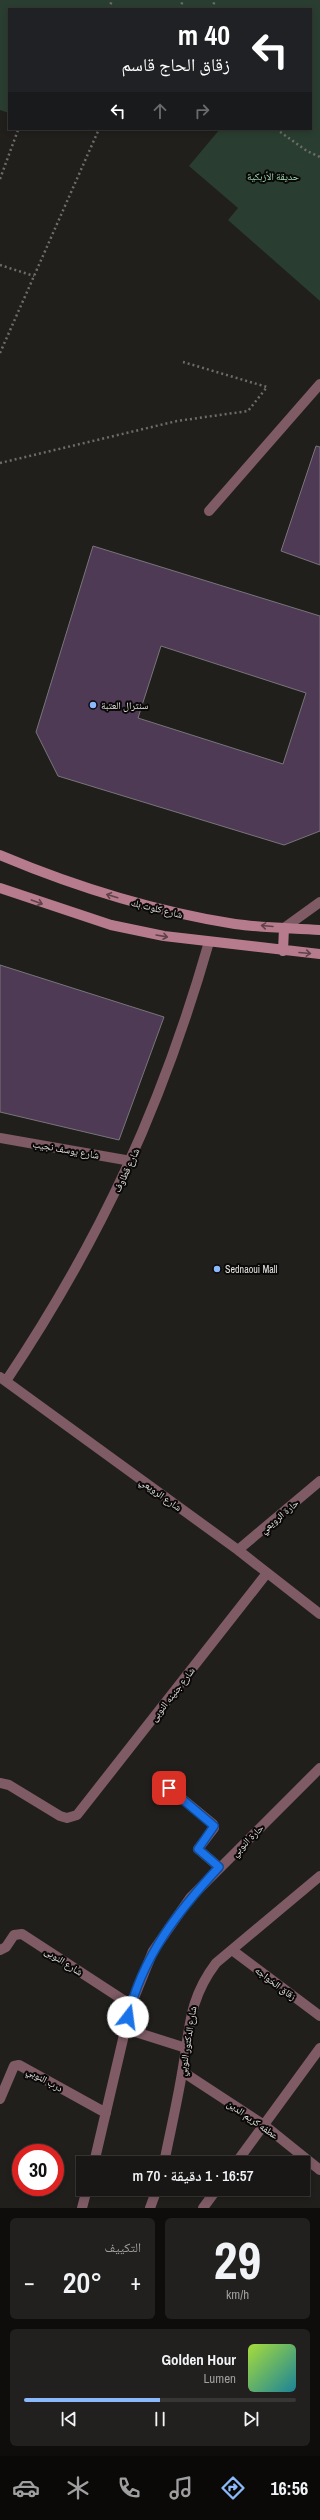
<!DOCTYPE html>
<html lang="ar">
<meta charset="utf-8">
<style>
body{margin:0;font-family:"Archivo Narrow","Noto Naskh Arabic",sans-serif;background:#22201e;color:#f1f3f6;direction:rtl;height:100vh;display:flex;flex-direction:column;font-size:15px;white-space:nowrap}
*{box-sizing:border-box;margin:0}
p{font-size:13px;color:#9f9fa0}
.icon{flex:none;width:22px;height:22px;fill:none;stroke:currentColor;stroke-width:2;stroke-linecap:round;stroke-linejoin:round}
.map{position:relative;height:2208px;overflow:hidden;direction:ltr}
.panel{display:flex;flex-direction:column;gap:10px;padding:10px;background:#0e0d0c;flex:1}
.panel>*{flex:none}
.hud{position:absolute;left:8px;top:8px;width:304px;height:122px;border-radius:0px;box-shadow:0 2px 6px #0003,0 0 0 1px #373634;direction:rtl;background:#202124;color:#fff;overflow:hidden}
.speed{position:absolute;left:12px;top:2144px;display:flex;gap:8px;font-size:20px;font-weight:700;text-align:center}
.speed>*{display:grid;place-content:center;width:52px;height:52px;border-radius:50%;background:#191715;box-shadow:0 2px 6px #0003,0 0 0 1px #373634;line-height:1}
.speed .limit{border:6px solid #d22;background:#fff;color:#111}
.pin{position:absolute;display:grid;place-items:center;width:34px;height:34px;color:#fff;margin:-17px;border-radius:8px;box-shadow:0 2px 6px #0006}
.me{position:absolute;width:44px;margin:-22px;rotate:15deg;stroke-linejoin:round;filter:drop-shadow(0 0 3px #0008)}
.turn{display:flex;align-items:center;gap:14px;height:84px;padding:0 16px;font-size:18px}
.turn .icon{width:52px;height:52px;stroke-width:2.5}
.turn b{display:block;font-size:28px;line-height:34px}
.lanes{display:flex;align-items:center;height:38px;padding:0 16px;background:#0003;justify-content:center;gap:20px;direction:ltr}
.lanes .off{opacity:.35}
.big{font-size:30px;font-weight:600;line-height:1.1}
.panel .card{flex:1;display:flex;flex-direction:column;justify-content:center;gap:6px;min-width:0;padding:0 14px;border-radius:6px;background:#22201e}
.panel .dial{align-items:center;gap:0}
.dial b{font-size:52px;line-height:1}
.song{display:flex;align-items:center;gap:12px}
.cover{width:48px;height:48px;border-radius:6px;background:linear-gradient(135deg,hsl(80 70% 55%),hsl(190 70% 35%))}
.played{height:4px;border-radius:2px;background:linear-gradient(90deg,#8cb9fc 50%,#373634 50%)}
.keys{display:flex;justify-content:space-around;direction:ltr}
.heat{display:flex;justify-content:space-between;align-items:center;font-size:22px;direction:ltr}
.panel .tiles{flex:1;display:grid;gap:10px;grid-template-columns:1fr 1fr}
.card:last-child{grid-column:span 2}
.trip{position:absolute;left:76px;top:2156px;width:234px;height:40px;border-radius:0px;background:#191715;box-shadow:0 2px 6px #0003,0 0 0 1px #373634;font-weight:600;line-height:40px;text-align:center;direction:rtl}
.menu{display:flex;height:64px;justify-content:space-around;align-items:center;background:#0a0908;color:#9f9fa0}
.menu .icon{width:28px;height:28px}
.menu .selected{color:#8cb9fc}
.menu b{font-size:18px;color:#f1f3f6}
.map>svg:first-child{display:block}
.green{fill:#293e30}
.building{fill:#4e3a55;stroke:#787579;fill-rule:evenodd}
.lines{fill:none;stroke-linecap:round;stroke-linejoin:round}
.path{stroke:#6e6c6a;stroke-width:2.5;stroke-dasharray:2 3;stroke-linecap:butt}
.lane{stroke:#7f5b65;stroke-width:10}
.street{stroke:#7f5b65;stroke-width:10}
.secondary{stroke:#b67c8d;stroke-width:10}
.oneway{stroke:#60424a}
.route-casing{stroke:#114b97;stroke-width:10}
.route{stroke:#1a73e8;stroke-width:7}
.poi-dot{fill:#8cb9fc;stroke:#0a0908;stroke-width:1.5}
.labels{text-anchor:middle;stroke-width:4;stroke-linejoin:round;paint-order:stroke}
.park-label{font-size:10px;fill:#a4deb5;stroke:#0a0908}
.poi-label{font-size:10px;fill:#e1dfde;stroke:#0a0908;text-anchor:start}
.street-label{font-size:10px;fill:#e1dfde;stroke:#0a0908}
</style>
<div class="map">
<svg width="320" height="2208" viewBox="0 0 320 2208">
<rect width="100%" height="100%" fill="#211f1c"/>
<path class="green" d="M0 0H320V301L228 220 238 208 189 166 220 129H311V9H9V113L0 110Z"/>
<path class="building" d="M316 446 320 447V565L281 551Z
M93 546 320 616V831L284 845 58 776 36 732ZM161 646 306 693 283 764 138 718Z
M0 965 164 1017 119 1140 0 1112Z"/>
<g class="lines">
<path class="path" d="M109 9 112 0
M180 9 183 0
M212 9 215 0
M276 129 307 151 320 157
M0 179 18 130
M0 265 34 276
M0 353 99 129
M0 463 177 421 248 411 267 387 183 362"/>
<path class="lane" d="M209 511 320 384"/>
<path class="street" d="M284 928 320 902
M0 1138 131 1161
M0 1377 238 1550 320 1614
M6 1381C101 1239 162 1106 209 942
M238 1550 320 1481
M158 1779 213 1824 214 1828 198 1849 219 1867
M0 1783 9 1785 60 1816 67 1818 77 1815 267 1573
M0 1950 6 1947 14 1935 22 1934 131 2005
M232 1950 320 2016
M126 2029 186 2048
M183 2072 264 2125 320 2170
M0 2099 14 2066 19 2065 106 2113
M94 2163 131 2005 153 1951 190 1898 320 1768
M164 2163C170 2133 177 2103 182 2073 190 2029 188 2000 216 1963L320 1876
M236 2163 320 2048
M82 2208 87 2189
M150 2208 157 2189
M203 2208 217 2189"/>
<path class="secondary" d="M0 855C76 887 154 911 235 924 263 928 292 928 320 930
M0 888 111 925 164 936 320 954
M283 951 284 928"/>
</g>
<defs><path id="oneway-shaft" d="M-6 0H5M1.5-3L5.5 0L1.5 3" fill="none" stroke-width="1.6" stroke-linecap="round" stroke-linejoin="round"/></defs>
<g class="oneway">
<use href="#oneway-shaft" transform="translate(112 896) rotate(-163)"/>
<use href="#oneway-shaft" transform="translate(37 902) rotate(20)"/>
<use href="#oneway-shaft" transform="translate(267 926) rotate(-175)"/>
<use href="#oneway-shaft" transform="translate(162 936) rotate(10)"/>
<use href="#oneway-shaft" transform="translate(305 953) rotate(5)"/>
</g>
<g class="lines">
<g class="route-casing">
<path id="route" d="M128 2017C142 1957 178 1911 219 1867L198 1849 214 1826 169 1788"/>
</g>
<use href="#route" class="route"/>
</g>
<g class="poi-dot">
<circle cx="93" cy="705" r="4"/>
<circle cx="217" cy="1269" r="4"/>
</g>
<g class="labels">
<g class="park-label">
<text x="273" y="180">حديقة الأزبكية</text>
</g>
<g class="poi-label">
<text x="101" y="709">سنترال العتبة</text>
<text x="225" y="1273">Sednaoui Mall</text>
</g>
<g class="street-label">
<text transform="translate(157 908) rotate(14)" y="4">شارع كلوت بك</text>
<text transform="translate(66 1149) rotate(10)" y="4">شارع يوسف نجيب</text>
<text transform="translate(126 1170) rotate(-65)" y="4">شارع قطاوف</text>
<text transform="translate(161 1494) rotate(36)" y="4">شارع الرويعي</text>
<text transform="translate(279 1516) rotate(-40)" y="4">حارة الرويعي</text>
<text transform="translate(172 1694) rotate(-52)" y="4">شارع جنينه النوبى</text>
<text transform="translate(247 1840) rotate(-45)" y="4">حارة النوبي</text>
<text transform="translate(64 1961) rotate(33)" y="4">شارع النوبى</text>
<text transform="translate(276 1983) rotate(37)" y="4">زقاق الخواجه</text>
<text transform="translate(187 2041) rotate(-81)" y="4">شارع الدكتور النوبي</text>
<text transform="translate(45 2079) rotate(29)" y="4">درب النوبي</text>
<text transform="translate(253 2119) rotate(35)" y="4">عطفه كريم الدين</text>
</g>
</g>
</svg>
<div class="speed"><div class="limit">30</div></div>
<div class="pin" style="left:169px;top:1788px;background:#d93025"><svg class="icon" aria-label="arrive" viewBox="0 0 24 24"><path d="M6 21V4h12l-3 4 3 4H6"/></svg></div>
<svg class="me" style="left:128px;top:2017px" viewBox="-20 -20 40 40"><circle r="19" fill="#fff"/><path d="M0-13L10 11 0 6-10 11z" fill="#1a73e8"/></svg>
<div class="trip">16:57 · 1 دقيقة · 70 m</div>
<div class="hud">
<div class="turn"><svg class="icon" aria-label="left" viewBox="0 0 24 24"><path d="M17 20v-9H6M10 6l-5 5 5 5"/></svg><div><b>40 m</b>زقاق الحاج قاسم</div></div>
<div class="lanes"><svg class="icon" aria-label="left" viewBox="0 0 24 24"><path d="M17 20v-9H6M10 6l-5 5 5 5"/></svg><svg class="icon off" aria-label="ahead" viewBox="0 0 24 24"><path d="M12 20V5M6 11l6-6 6 6"/></svg><svg class="icon off" aria-label="right" viewBox="0 0 24 24"><path d="M7 20v-9h11M14 6l5 5-5 5"/></svg></div>
</div>
</div>
<section class="panel">
<div class="tiles">
<div class="card dial"><b>29</b><p>km/h</p></div>
<div class="card"><p>التكييف</p>
<div class="heat"><a>−</a><b class="big">20°</b><a>+</a></div>
</div>
<div class="card">
<div class="song"><i class="cover"></i><div><b>Golden Hour</b><p>Lumen</p></div></div>
<div class="played"></div>
<div class="keys"><svg class="icon" aria-label="previous" viewBox="0 0 24 24"><path d="M18 5L8 12l10 7zM5 5v14"/></svg><svg class="icon" aria-label="pause" viewBox="0 0 24 24"><path d="M8 5v14M16 5v14"/></svg><svg class="icon" aria-label="next" viewBox="0 0 24 24"><path d="M6 5l10 7-10 7zM19 5v14"/></svg></div>
</div>
</div>
</section>
<nav class="menu">
<b>16:56</b>
<svg class="icon selected" aria-label="directions" viewBox="0 0 24 24"><path d="M12 3l9 9-9 9-9-9zM9 14v-3h6M13 9l2 2-2 2"/></svg>
<svg class="icon" aria-label="music" viewBox="0 0 24 24"><path d="M9 18V5l10-2v13"/><circle cx="6" cy="18" r="3"/><circle cx="16" cy="16" r="3"/></svg>
<svg class="icon" aria-label="phone" viewBox="0 0 24 24"><path d="M5 4h4l2 5-3 2q2 4 5 5l2-3 5 2v4C11 20 4 13 5 4z"/></svg>
<svg class="icon" aria-label="climate" viewBox="0 0 24 24"><path d="M12 3v18M4 7l16 10M4 17L20 7"/></svg>
<svg class="icon" aria-label="car" viewBox="0 0 24 24"><path d="M5 17H2v-5l4-1 3-4h7l3 4 3 1v5h-3M9 17h6M6 11h13"/><circle cx="7" cy="17" r="2"/><circle cx="17" cy="17" r="2"/></svg>
</nav>
